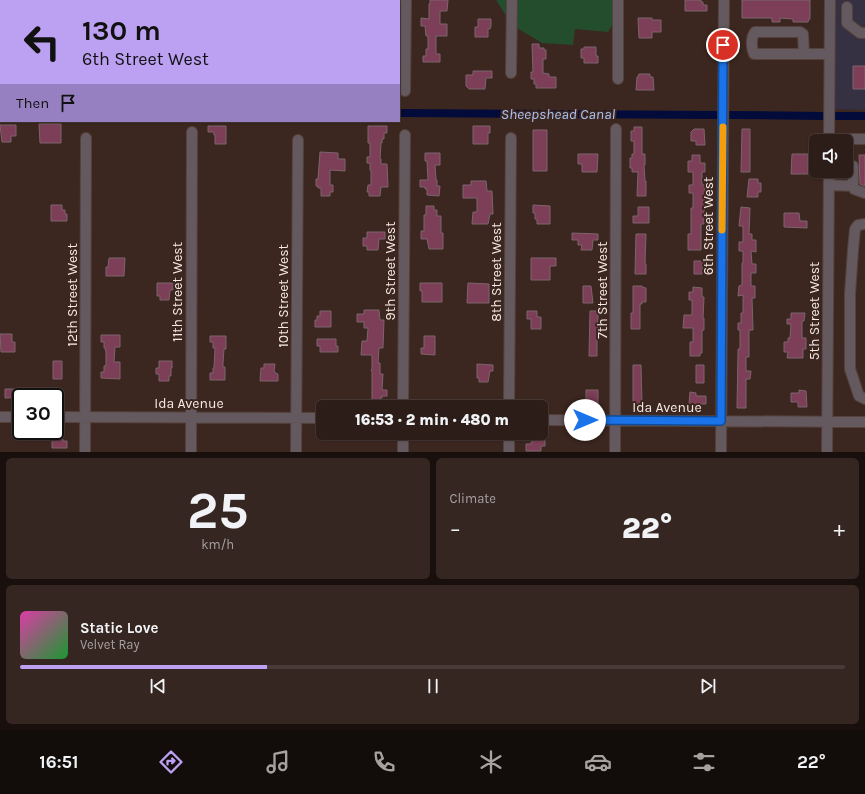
<!DOCTYPE html>
<meta charset="utf-8">
<style>
body{margin:0;font-family:Karla,sans-serif;background:#352621;color:#f1f3f6;height:100vh;display:flex;flex-direction:column;font-size:15px;white-space:nowrap}
*{box-sizing:border-box;margin:0}
p{font-size:13px;color:#a7a2a2}
.icon{flex:none;width:22px;height:22px;fill:none;stroke:currentColor;stroke-width:2;stroke-linecap:round;stroke-linejoin:round}
.map{position:relative;height:452px;overflow:hidden}
.panel{display:flex;flex-direction:column;gap:6px;padding:6px;background:#19100d;flex:1}
.panel>*{flex:none}
.guide{position:absolute;left:0px;top:0px;width:400px;height:122px;box-shadow:0 1px 3px #0004,0 0 0 1px #483b37;background:#bca0f2;color:#111;overflow:hidden}
.controls{position:absolute;left:809px;top:134px;display:grid;gap:8px}
.controls a{display:grid;place-items:center;width:44px;height:44px;border-radius:6px;background:#2d1d18;box-shadow:0 1px 3px #0004,0 0 0 1px #483b37;font-size:20px}
.speed{position:absolute;left:12px;top:388px;display:flex;gap:8px;font-size:20px;font-weight:700;text-align:center}
.speed>*{display:grid;place-content:center;width:52px;height:52px;border-radius:50%;background:#2d1d18;box-shadow:0 1px 3px #0004,0 0 0 1px #483b37;line-height:1}
.speed .limit{border:2px solid #111;border-radius:6px;background:#fff;color:#111}
.pin{position:absolute;display:grid;place-items:center;width:34px;height:34px;color:#fff;margin:-17px;border:2px solid #fff;border-radius:50%;box-shadow:0 1px 4px #0007}
.me{position:absolute;width:44px;margin:-22px;rotate:90deg;stroke-linejoin:round;filter:drop-shadow(0 0 3px #0008)}
.turn{display:flex;align-items:center;gap:14px;height:84px;padding:0 16px;font-size:18px}
.turn .icon{width:52px;height:52px;stroke-width:2.5}
.turn b{display:block;font-size:28px;line-height:34px}
.then{display:flex;align-items:center;height:38px;padding:0 16px;background:#0003;gap:8px;font-size:15px}
.big{font-size:30px;font-weight:800;line-height:1.1}
.panel .tile{flex:1;display:flex;flex-direction:column;justify-content:center;gap:6px;min-width:0;padding:0 14px;border-radius:6px;background:#352621}
.panel .dial{align-items:center;gap:0}
.dial b{font-size:52px;line-height:1}
.song{display:flex;align-items:center;gap:12px}
.cover{width:48px;height:48px;border-radius:6px;background:linear-gradient(135deg,hsl(320 70% 55%),hsl(130 70% 35%))}
.played{height:4px;border-radius:2px;background:linear-gradient(90deg,#bca0f2 30%,#483b37 30%)}
.keys{display:flex;justify-content:space-around;direction:ltr}
.heat{display:flex;justify-content:space-between;align-items:center;font-size:22px;direction:ltr}
.panel .tiles{flex:1;display:grid;gap:6px;grid-template-columns:1fr 1fr}
.tile:last-child{grid-column:span 2}
.trip{position:absolute;left:316px;top:400px;width:232px;height:40px;border-radius:6px;background:#2d1d18;box-shadow:0 1px 3px #0004,0 0 0 1px #483b37;font-weight:800;line-height:40px;text-align:center}
.tab-bar{display:flex;height:64px;justify-content:space-around;align-items:center;background:#120c0a;color:#a7a2a2}
.tab-bar .icon{width:28px;height:28px}
.tab-bar .current{color:#bca0f2}
.tab-bar b{font-size:18px;color:#f1f3f6}
.map>svg:first-child{display:block}
.commercial{fill:#363142}
.green{fill:#234d2c}
.lines{fill:none;stroke-linecap:round;stroke-linejoin:round}
.canal{stroke:#020b3a;stroke-width:8}
.building{fill:#7d3e57;stroke:#7d646c}
.minor-casing{stroke:#56423b;stroke-width:12}
.minor{stroke:#64595e;stroke-width:10}
.route-casing{stroke:#114b97;stroke-width:10}
.route{stroke:#1a73e8;stroke-width:7}
.slow{stroke:#f59e0b;stroke-width:7}
.labels{text-anchor:middle;stroke-width:4;stroke-linejoin:round;paint-order:stroke}
.street-label{font-size:14px;fill:#f6e8e3;stroke:#3c2720}
.water-label{font-size:15px;font-style:italic;fill:#acc3f4;stroke:#3c2720}
</style>
<div class="map">
<svg width="865" height="452" viewBox="0 0 865 452">
<rect width="100%" height="100%" fill="#3c2720"/>
<path class="commercial" d="M831 0H865V110L826 109Z"/>
<path class="green" d="M496 0H618V16L608 32 575 29 573 45 542 43 512 25Z"/>
<g class="lines">
<path class="canal" d="M0 110H1
M399 113 717 115
M729 115 823 116
M835 116H865"/>
</g>
<path class="building" d="M430 0H448L447 11H440V24H447V36H436V54H440V62H423V56H426V49H428V36H426L425 26H421V18L429 19V4H430Z
M685 0H701V2H703V5H707V11H685Z
M742 0H810V19H809L808 22H793V19L780 18V22H772V18H742Z
M638 18H652V20H661V32H652V38H639Z
M478 19H491V26L490 29H488V37H475V27H478Z
M532 44H539V48H544V50H546V59H543V73L549 74V77H556V88H536V84H534V79H531V72H533Z
M584 47H596V56H598V63H584V58H581V49H584Z
M853 66H865V89H853Z
M473 71H492V78H486L485 89H469L466 86V75H473Z
M639 74H650V77H653L654 90H636L637 77H638Z
M39 124H61V143H40Z
M0 125H16V136H11V142H2Z
M208 126H226V144H215V135H214V132H208Z
M368 126H387V133H384V139H382V143H381L380 159H381V164H387L388 187H381L380 196H369V192H367L368 185H371V170H370V163H367V157H370V143H368Z
M473 126H490V133H488V144H473Z
M634 127H642V154H645V165H644L645 181H646V196H637L638 172H632V168H630V158H632V154H634V141H631V131H634Z
M694 129H704L705 145H696V141H691V132Z
M742 129H750V172H741Z
M533 130H547V171H533Z
M320 152 338 153V159H345V171L330 170V185H333V192H330V196H321V188H318V186H316V179H318Z
M425 153H440V165H435L436 180H437V186H440L439 196 427 195V189H425V187H420V180H428L427 161H425Z
M578 154H598L597 172H582V164H578Z
M792 154H808V174H791Z
M692 155H700V163H705V172H702V185H705L704 219V224H701V250H688V234H691V208H693V193H689V185H693V172H688V161H692Z
M859 155H865V186L860 184Z
M749 179H758V183H761V192H758V197H747Z
M471 181H486L487 191H492L493 214H490L488 224H472L473 212H477V198H463V185H471Z
M51 205H62V210H65V214H67V221H51Z
M533 205 550 206V224H537V220L535 219V213H533Z
M426 206H434V210H437V216H441V233H443V249H429L427 239H421V231H424V215H426Z
M638 207H649V223H633V216H638Z
M741 207 750 208 749 234H752V240H756V252L751 251 752 264H756V273H751V286H755V298H752L753 330H749V357H746V371H751L750 379H746V408H737L738 353V349H740V330H738V323H741V313H743V295L738 296 739 286 742 285V263H743V251H739V242H743V226H739Z
M784 213H799L800 221H807V228L784 227Z
M367 232H385V239H379L378 250H367V246H363V238H367Z
M572 233 598 234V240H593L592 250H581L582 245H578V240H572Z
M636 234H646L645 264H646V274H635Z
M109 258H125L124 276H106V267H108Z
M531 258H556V266H550V280H531Z
M694 261H703L702 274H694Z
M157 283H173V290H170L169 300H160V296H157Z
M420 283H442V302H422V291H420Z
M468 283 489 284V303H467Z
M583 286H591L593 303H583Z
M633 286H642V287L646 288V302H642V304H640V329H631V313H633Z
M693 287 702 288V297H704L703 318H704V330H702V353H700V356H690V342H693V328H683L684 315H692V300H689V292H693Z
M364 310H379L380 320H384L383 348H379L378 363H380V374H383L382 390H387V396H382V398H380V407L372 406V372L371 370 372 369V355H361L362 341H367L368 328H364V322H357V314H364Z
M320 311H331V327H315V320H317V316H320Z
M527 311H537V317H541V329H531V319H527Z
M590 311H598V330H597V356H589Z
M791 313H805L804 321H802V338H806V349H803V358H787L788 352H784V342H788V338H790L791 324H787V319H791Z
M0 334H12V342H15V352H1Z
M101 335H120V347H115L114 362H120V379L101 378V372H104V366H106V352L105 348H104V342H101Z
M210 336H226V349H224L223 363V367H225V380H210V373H213V368H214L215 348H213V342H210Z
M424 336H435V355L421 354V348H424Z
M317 339H336V346H338V352H320V346H317Z
M53 361H62V379H53Z
M159 361H172V368H171V376H169V381H159V374H156V368H159Z
M264 364H275L274 372 278 374V381H260L261 368H264Z
M477 364 493 365V371H490L488 382H479V378H477Z
M633 365H641L642 404 633 405Z
M696 365H704V383H696Z
M5 389H24V397L5 398Z
M586 390H598V406H586Z
M799 390 806 391 807 407H798V402H791V393H799Z
M690 392 696 393V396H706V404H689Z
M52 431H61V439H63V441H67V448H52Z
M533 435 545 436V446H541V451H526V444H531V442H533Z"/>
<g class="lines">
<g class="minor-casing">
<path id="minor" d="M87 1V0
M194 1V0
M299 1V0
M847 7V23L860 33H865
M0 30H1
M804 54 803 34 800 32H755C751 37 751 48 754 54H829
M511 73 512 0
M618 79V0
M405 91 406 0
M829 139H865
M829 141 830 0
M853 166V186L854 189 865 193
M829 185 853 186
M865 224 858 225 855 229 853 250 850 294V369L859 396 865 399
M403 407 405 135
M509 407 511 138
M0 417H21
M55 417 323 418
M541 420 865 422
M85 452 86 138
M191 452 192 132
M296 452 298 140
M403 452V433
M509 452V433
M615 452 616 129
M721 452 724 0
M827 452 829 171"/>
</g>
<use href="#minor" class="minor"/>
</g>
<g class="lines">
<g class="route-casing">
<path id="route" d="M585 420 721 421 723 45"/>
</g>
<use href="#route" class="route"/>
<path class="slow" d="M722 230 723 127"/>
</g>
<g class="labels">
<g class="street-label">
<text transform="translate(708 226) rotate(-90)" y="5">6th Street West</text>
<text transform="translate(390 271) rotate(-90)" y="5">9th Street West</text>
<text transform="translate(496 272) rotate(-90)" y="5">8th Street West</text>
<text transform="translate(602 290) rotate(-90)" y="5">7th Street West</text>
<text transform="translate(177 292) rotate(-90)" y="5">11th Street West</text>
<text transform="translate(72 295) rotate(-90)" y="5">12th Street West</text>
<text transform="translate(283 296) rotate(-90)" y="5">10th Street West</text>
<text transform="translate(814 311) rotate(-90)" y="5">5th Street West</text>
<text x="189" y="408">Ida Avenue</text>
<text x="667" y="412">Ida Avenue</text>
</g>
<g class="water-label">
<text x="558" y="119">Sheepshead Canal</text>
</g>
</g>
</svg>
<div class="controls">
<a><svg class="icon" aria-label="sound" viewBox="0 0 24 24"><path d="M4 9h4l5-4v14l-5-4H4zM17 9q2 3 0 6"/></svg></a>
</div>
<div class="speed"><div class="limit">30</div></div>
<div class="pin" style="left:723px;top:45px;background:#d93025"><svg class="icon" aria-label="arrive" viewBox="0 0 24 24"><path d="M6 21V4h12l-3 4 3 4H6"/></svg></div>
<svg class="me" style="left:585px;top:420px" viewBox="-20 -20 40 40"><circle r="19" fill="#fff"/><path d="M0-13L10 11 0 6-10 11z" fill="#1a73e8"/></svg>
<div class="trip">16:53 · 2 min · 480 m</div>
<div class="guide">
<div class="turn"><svg class="icon" aria-label="left" viewBox="0 0 24 24"><path d="M17 20v-9H6M10 6l-5 5 5 5"/></svg><div><b>130 m</b>6th Street West</div></div>
<div class="then">Then<svg class="icon" aria-label="arrive" viewBox="0 0 24 24"><path d="M6 21V4h12l-3 4 3 4H6"/></svg></div>
</div>
</div>
<section class="panel">
<div class="tiles">
<div class="tile dial"><b>25</b><p>km/h</p></div>
<div class="tile"><p>Climate</p>
<div class="heat"><a>−</a><b class="big">22°</b><a>+</a></div>
</div>
<div class="tile">
<div class="song"><i class="cover"></i><div><b>Static Love</b><p>Velvet Ray</p></div></div>
<div class="played"></div>
<div class="keys"><svg class="icon" aria-label="previous" viewBox="0 0 24 24"><path d="M18 5L8 12l10 7zM5 5v14"/></svg><svg class="icon" aria-label="pause" viewBox="0 0 24 24"><path d="M8 5v14M16 5v14"/></svg><svg class="icon" aria-label="next" viewBox="0 0 24 24"><path d="M6 5l10 7-10 7zM19 5v14"/></svg></div>
</div>
</div>
</section>
<nav class="tab-bar">
<b>16:51</b>
<svg class="icon current" aria-label="directions" viewBox="0 0 24 24"><path d="M12 3l9 9-9 9-9-9zM9 14v-3h6M13 9l2 2-2 2"/></svg>
<svg class="icon" aria-label="music" viewBox="0 0 24 24"><path d="M9 18V5l10-2v13"/><circle cx="6" cy="18" r="3"/><circle cx="16" cy="16" r="3"/></svg>
<svg class="icon" aria-label="phone" viewBox="0 0 24 24"><path d="M5 4h4l2 5-3 2q2 4 5 5l2-3 5 2v4C11 20 4 13 5 4z"/></svg>
<svg class="icon" aria-label="climate" viewBox="0 0 24 24"><path d="M12 3v18M4 7l16 10M4 17L20 7"/></svg>
<svg class="icon" aria-label="car" viewBox="0 0 24 24"><path d="M5 17H2v-5l4-1 3-4h7l3 4 3 1v5h-3M9 17h6M6 11h13"/><circle cx="7" cy="17" r="2"/><circle cx="17" cy="17" r="2"/></svg>
<svg class="icon" aria-label="filters" viewBox="0 0 24 24"><path d="M4 7h16M4 17h16"/><circle cx="9" cy="7" r="2"/><circle cx="15" cy="17" r="2"/></svg>
<b>22°</b>
</nav>
